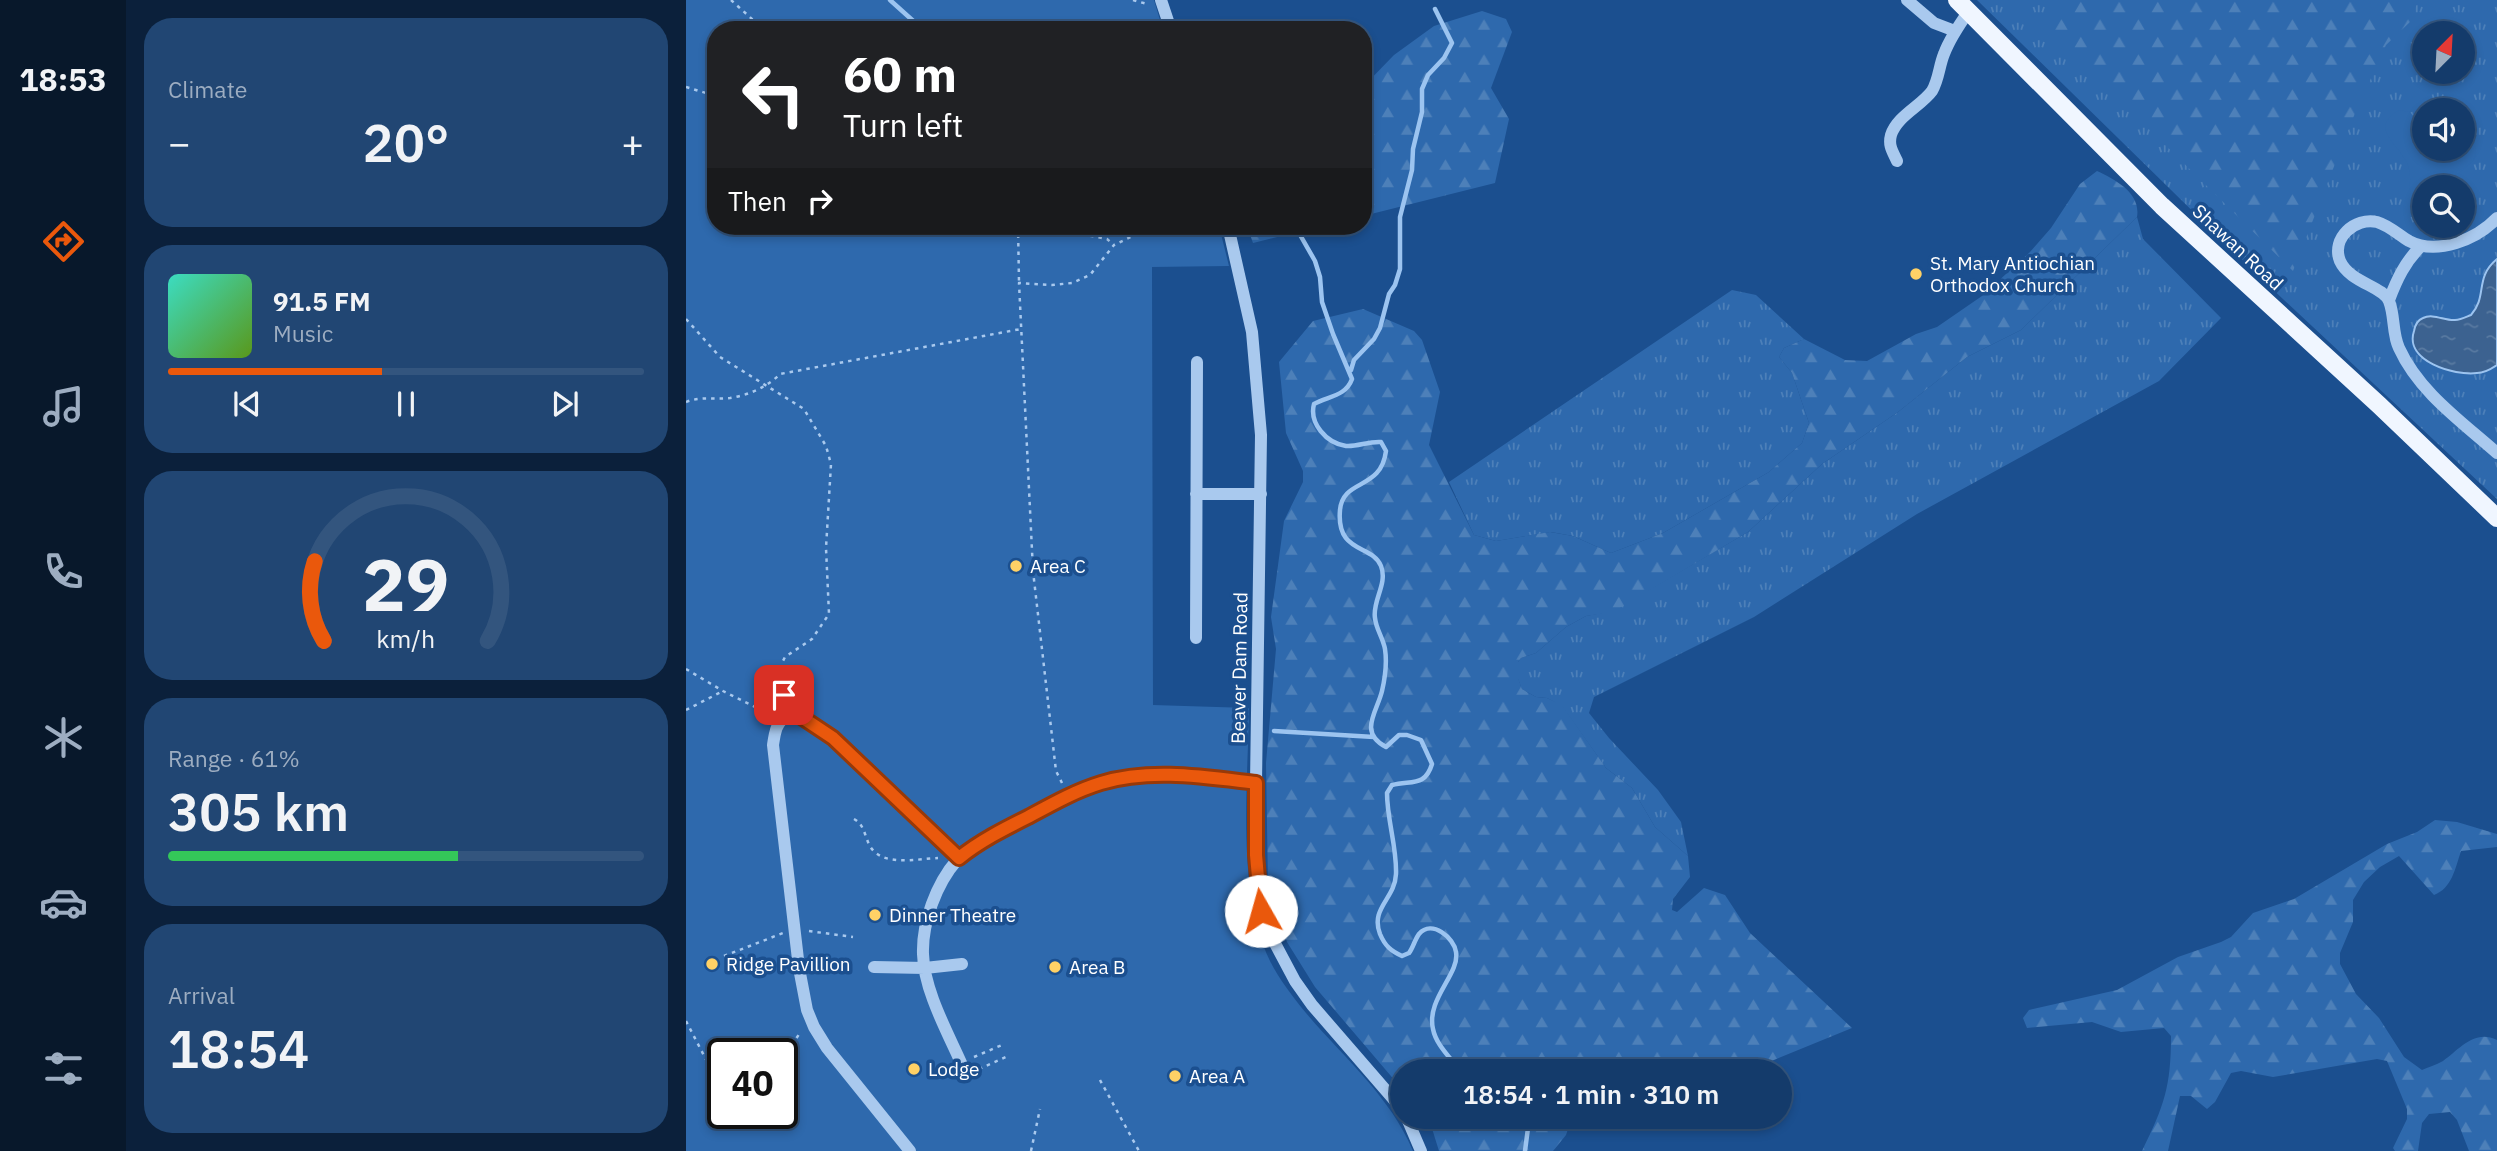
<!DOCTYPE html>
<meta charset="utf-8">
<style>
body{margin:0;font-family:"IBM Plex Sans",sans-serif;background:#214673;color:#f1f3f6;height:100vh;display:flex;flex-direction:column;font-size:26px;white-space:nowrap}
*{box-sizing:border-box;margin:0}
p{font-size:23px;color:#9dadc1}
.icon{flex:none;width:38px;height:38px;fill:none;stroke:currentColor;stroke-width:2;stroke-linecap:round;stroke-linejoin:round}
.map{position:relative;flex:1;overflow:hidden}
.sheet{display:flex;flex-direction:column;gap:18px;padding:18px;background:#0b203b;width:560px}
.sheet>*{flex:none}
.banner{position:absolute;left:21px;top:21px;width:665px;height:214px;border-radius:28px;box-shadow:0 4px 10px #0003,0 0 0 2px #33557e;background:#202124;color:#fff;overflow:hidden}
.needle{width:46px;rotate:24deg}
.fabs{position:absolute;left:1726px;top:21px;display:grid;gap:14px}
.fabs a{display:grid;place-items:center;width:63px;height:63px;border-radius:50%;background:#143b6b;box-shadow:0 4px 10px #0003,0 0 0 2px #33557e;font-size:35px}
.speed{position:absolute;left:21px;top:1038px;display:flex;gap:14px;font-size:35px;font-weight:700;text-align:center}
.speed>*{display:grid;place-content:center;width:91px;height:91px;border-radius:50%;background:#143b6b;box-shadow:0 4px 10px #0003,0 0 0 2px #33557e;line-height:1}
.speed .limit{border:4px solid #111;border-radius:10px;background:#fff;color:#111}
.pin{position:absolute;display:grid;place-items:center;width:60px;height:60px;color:#fff;margin:-30px;border-radius:14px;box-shadow:0 4px 10px #0006}
.me{position:absolute;width:77px;margin:-38px;rotate:353deg;stroke-linejoin:round;filter:drop-shadow(0 0 5px #0008)}
.turn{display:flex;align-items:center;gap:24px;height:147px;padding:0 21px;font-size:32px}
.turn .icon{width:91px;height:91px;stroke-width:2.5}
.turn b{display:block;font-size:49px;line-height:60px}
.then{display:flex;align-items:center;height:66px;padding:0 21px;background:#0003;gap:14px;font-size:26px}
.big{font-size:52px;font-weight:600;line-height:1.1}
.sheet .widget{flex:1;display:flex;flex-direction:column;justify-content:center;gap:10px;min-width:0;padding:0 24px;border-radius:28px;background:#214673}
.sheet .dial{align-items:center;gap:0}
.dial svg{height:182px;overflow:visible;fill:none;stroke:#33557e;stroke-width:7;stroke-linecap:round;text-anchor:middle}
.dial text{fill:#f1f3f6;stroke:none}
.song{display:flex;align-items:center;gap:21px}
.cover{width:84px;height:84px;border-radius:10px;background:linear-gradient(135deg,hsl(170 70% 55%),hsl(90 70% 35%))}
.played{height:7px;border-radius:4px;background:linear-gradient(90deg,#ea580c 45%,#33557e 45%)}
.keys{display:flex;justify-content:space-around;direction:ltr}
.heat{display:flex;justify-content:space-between;align-items:center;font-size:38px;direction:ltr}
.charge{height:10px;border-radius:5px;background:linear-gradient(90deg,#34c759 61%,#33557e 0)}
.trip{position:absolute;left:704px;top:1059px;width:402px;height:70px;border-radius:35px;background:#143b6b;box-shadow:0 4px 10px #0003,0 0 0 2px #33557e;font-weight:600;line-height:70px;text-align:center}
main{display:flex;flex:1;min-height:0}
.menu{display:flex;flex-direction:column;width:126px;justify-content:space-around;align-items:center;background:#08182b;color:#9dadc1}
.menu .icon{width:49px;height:49px}
.menu .selected{color:#ea580c}
.menu b{font-size:32px;color:#f1f3f6}
.map>svg:first-child{display:block}
.grass{fill:url(#grass-tufts);fill-rule:evenodd}
.forest{fill:url(#forest-firs)}
.green{fill:#2e69ad;fill-rule:evenodd}
.water{fill:url(#water-ripples);stroke:#9cc4f0;stroke-width:2}
.lines{fill:none;stroke-linecap:round;stroke-linejoin:round}
.stream{stroke:#9cc4f0;stroke-width:4.5}
.path{stroke:#a9c9ee;stroke-width:2.5;stroke-dasharray:3.5 5;stroke-linecap:butt}
.minor{stroke:#a9c9ee;stroke-width:12}
.major{stroke:#f0f6ff;stroke-width:18}
.route-casing{stroke:#983908;stroke-width:18}
.route{stroke:#ea580c;stroke-width:12}
.poi-dot{fill:#ffd166;stroke:#1b4f8f;stroke-width:2.5}
.labels{text-anchor:middle;stroke-width:7;stroke-linejoin:round;paint-order:stroke}
.street-label{font-size:19px;fill:#fff;stroke:#1b4f8f}
.poi-label{font-size:19px;fill:#fff;stroke:#1b4f8f;text-anchor:start}
</style>
<main>
<nav class="menu">
<b>18:53</b>
<svg class="icon selected" aria-label="directions" viewBox="0 0 24 24"><path d="M12 3l9 9-9 9-9-9zM9 14v-3h6M13 9l2 2-2 2"/></svg>
<svg class="icon" aria-label="music" viewBox="0 0 24 24"><path d="M9 18V5l10-2v13"/><circle cx="6" cy="18" r="3"/><circle cx="16" cy="16" r="3"/></svg>
<svg class="icon" aria-label="phone" viewBox="0 0 24 24"><path d="M5 4h4l2 5-3 2q2 4 5 5l2-3 5 2v4C11 20 4 13 5 4z"/></svg>
<svg class="icon" aria-label="climate" viewBox="0 0 24 24"><path d="M12 3v18M4 7l16 10M4 17L20 7"/></svg>
<svg class="icon" aria-label="car" viewBox="0 0 24 24"><path d="M5 17H2v-5l4-1 3-4h7l3 4 3 1v5h-3M9 17h6M6 11h13"/><circle cx="7" cy="17" r="2"/><circle cx="17" cy="17" r="2"/></svg>
<svg class="icon" aria-label="filters" viewBox="0 0 24 24"><path d="M4 7h16M4 17h16"/><circle cx="9" cy="7" r="2"/><circle cx="15" cy="17" r="2"/></svg>
</nav>
<section class="sheet">
<div class="widget"><p>Climate</p>
<div class="heat"><a>−</a><b class="big">20°</b><a>+</a></div>
</div>
<div class="widget">
<div class="song"><i class="cover"></i><div><b>91.5 FM</b><p>Music</p></div></div>
<div class="played"></div>
<div class="keys"><svg class="icon" aria-label="previous" viewBox="0 0 24 24"><path d="M18 5L8 12l10 7zM5 5v14"/></svg><svg class="icon" aria-label="pause" viewBox="0 0 24 24"><path d="M8 5v14M16 5v14"/></svg><svg class="icon" aria-label="next" viewBox="0 0 24 24"><path d="M6 5l10 7-10 7zM19 5v14"/></svg></div>
</div>
<div class="widget dial"><svg viewBox="0 0 100 80">
<path d="M14 69A42 42 0 1 1 86 69"/>
<path d="M14 69A42 42 0 0 1 10 34" stroke="#ea580c"/>
<text x="50" y="56" font-size="32" font-weight="700">29</text>
<text x="50" y="72" font-size="11">km/h</text>
</svg></div>
<div class="widget"><p>Range · 61%</p><b class="big">305 km</b><div class="charge"></div></div>
<div class="widget"><p>Arrival</p><b class="big">18:54</b></div>
</section>
<div class="map">
<svg width="1811" height="1151" viewBox="0 0 1811 1151">
<defs>
<pattern id="grass-tufts" width="24" height="20" patternUnits="userSpaceOnUse" patternTransform="scale(1.75)"><rect width="24" height="20" fill="#2e69ad"/><path d="M3 7l-1-3M5 7V3M7 7l1-3M15 17l-1-3M17 17v-4M19 17l1-3" fill="none" stroke="#4d80b9"/></pattern>
<pattern id="forest-firs" width="22" height="20" patternUnits="userSpaceOnUse" patternTransform="scale(1.75)"><rect width="22" height="20" fill="#2e69ad"/><path d="M5 1l3.5 6h-7zM16 11l3.5 6h-7z" fill="#4d80b9"/></pattern>
<pattern id="water-ripples" width="26" height="14" patternUnits="userSpaceOnUse" patternTransform="scale(1.75)"><rect width="26" height="14" fill="#3c6290"/><path d="M2 4q2-2 4 0t4 0M15 11q2-2 4 0t4 0" fill="none" stroke="#597aa1"/></pattern>
</defs>
<rect width="100%" height="100%" fill="#1b4f8f"/>
<path class="grass" d="M1291 0H1811V499L1581 284ZM1738 33H1776V72H1738ZM1738 110H1776V149H1738ZM1738 187H1776V226H1738Z
M1451 217 1457 239 1535 318 1473 381 1231 514 1068 617 908 697 903 713 923 738 972 790 995 822 1002 856 969 827 946 788 920 768 876 706 861 698 850 697 836 689 832 679V662L835 658 850 653 880 627 900 616 927 611 1062 532 1136 464 1212 412 1281 357 1335 330Z
M1046 290 1070 295 1118 339 1098 348 1093 357 1106 373 1123 423 1116 443 1083 472 977 533 925 553 887 536 865 532 810 541 788 535 763 482Z"/>
<path class="forest" d="M1372 0H1732L1725 21 1700 45 1667 118 1607 271 1457 123 1359 21Z
M796 11 820 19 826 32 805 88 823 119 809 183 677 216V87L708 55 748 26Z
M1411 171C1430 180 1455 193 1451 217L1335 330 1281 357 1212 412 1136 464 1062 532 927 612 900 616 880 627 850 653 835 658 832 662V678L836 689 850 697 861 698 876 705 920 768 946 788 969 827 1002 856 1004 877 987 899 986 910 991 912 1018 888 1039 895 1064 933 1166 1028 1061 1071H716V1089L629 987 601 942 582 886 580 763 590 649 585 617 598 521 617 482V471L600 433 593 362 627 321 677 309 728 331 736 340 754 392 743 445 788 535 810 541 864 532 887 536 925 553 977 533 1083 472 1116 443 1123 423 1106 373 1093 357 1098 348 1118 339 1159 360 1181 361 1230 334 1251 327 1296 296 1344 252 1365 228 1394 184Z
M561 226H636L567 243Z
M1749 820 1771 822 1811 834V847L1775 851C1769 869 1766 888 1748 895L1713 856 1694 867 1678 882 1667 900V922L1654 953V964L1670 994 1693 1018 1718 1057 1736 1070C1742 1067 1750 1065 1757 1061 1774 1049 1788 1029 1811 1040V1151H1783L1771 1120 1764 1112 1743 1114 1736 1123 1732 1151H1709L1707 1148 1721 1119V1109L1701 1061 1691 1059 1587 1077 1555 1071 1545 1073 1529 1102 1521 1109 1505 1096H1494L1482 1151H1456C1478 1106 1485 1087 1485 1036L1478 1028 1435 1032 1406 1022 1341 1028 1337 1018 1343 1010 1431 990 1492 957 1535 942 1545 937 1567 913 1608 899 1701 844 1731 832Z
M739 1117H886L880 1135 867 1151H753L744 1122Z"/>
<path class="green" d="M0 0H468L477 30H30V226H533L543 266 466 267 467 705 563 708C562 787 550 889 584 961 593 979 607 997 620 1013 658 1058 704 1096 727 1151H0ZM37 1054H96V1113H37Z
M1713 110 1723 112 1730 118 1728 129 1738 135V149H1776V131C1782 133 1786 137 1788 143 1798 166 1767 170 1759 187H1738V207L1727 202C1721 187 1726 182 1723 169 1719 147 1679 130 1713 110Z"/>
<path class="water" d="M1811 259V365C1805 369 1798 373 1791 373 1768 376 1718 361 1728 331 1729 325 1732 320 1737 318 1747 313 1759 321 1769 320 1775 320 1780 317 1785 315 1802 296 1788 278 1811 259Z"/>
<g class="lines">
<path class="stream" d="M204 0 234 27 242 30
M304 30C316 24 324 23 337 30
M609 226 629 261 634 277 636 302 647 334 666 379C660 396 643 396 628 404 623 423 640 443 660 446 671 447 683 441 695 442L700 451C695 491 657 478 654 510 650 554 686 544 695 566 702 584 686 601 689 618 690 629 697 638 699 649 701 662 699 678 696 691 691 712 672 732 700 747L713 735H721L735 740 746 764C739 787 726 780 706 785L701 793C701 820 711 847 710 874 709 899 684 908 694 934 699 946 705 951 716 956L723 953C727 948 729 939 733 934 746 919 768 938 770 952 774 974 740 999 747 1029 750 1045 765 1058 774 1071
M665 370 668 360 688 339 694 328 703 294 709 285 714 269V217L726 170 727 149 736 112V89L742 75 758 58 766 43 749 9
M588 731 688 737
M824 1071C835 1058 850 1056 859 1071
M839 1151 842 1128 847 1116"/>
<path class="path" d="M45 0 78 30
M447 0 461 4
M0 87 30 96
M332 226 333 282
M354 226 421 239 428 245
M0 319 34 357 118 409 140 446 145 464 140 548 143 614 126 639 99 657 95 665
M0 402C15 396 29 400 44 398 63 395 81 387 94 374L335 329
M0 669 37 691 83 714
M0 710 37 691
M376 783 370 771 347 571 333 283 366 285 386 283 404 275 428 245 468 226
M168 819C177 824 178 832 182 842 192 868 229 859 252 858
M123 931 167 937
M38 956 97 933
M0 1021 27 1073 37 1074
M288 1057 316 1045
M96 1059 114 1033
M293 1069 322 1056
M414 1080 453 1151
M345 1151 354 1109"/>
<path class="minor" d="M475 0 485 30
M1221 0 1248 23 1269 31
M1211 161C1207 152 1202 146 1205 135 1211 116 1235 106 1246 91 1253 79 1253 66 1258 54 1264 38 1273 25 1283 11
M1811 218C1791 239 1751 256 1723 241 1713 235 1702 225 1691 222 1669 217 1645 238 1654 261 1664 283 1697 286 1703 301 1709 316 1706 333 1713 348 1733 392 1775 421 1811 453
M542 226 566 332 575 435 570 783V855L575 911 583 932 609 981 626 1005 716 1109
M1703 300C1711 279 1719 262 1735 246
M510 494H575
M510 638 511 362
M102 715 98 695 103 677
M188 967 239 968 276 964
M280 1074C265 1038 238 993 237 954 236 923 250 884 271 860 286 843 309 834 329 823 367 804 404 781 448 777 489 772 529 778 570 783
M720 1116 735 1151
M224 1151 141 1048 128 1027 121 1010 113 968 87 745C89 731 90 723 102 715L114 717 147 738 273 858"/>
<path class="major" d="M1271 0 1476 206 1693 405 1811 518"/>
</g>
<g class="lines">
<g class="route-casing">
<path id="route" d="M98 695 102 715 114 716 147 738 273 858C294 841 318 829 342 817 366 804 389 791 415 783 465 768 519 777 570 783V855L575 911"/>
</g>
<use href="#route" class="route"/>
</g>
<g class="poi-dot">
<circle cx="1230" cy="274" r="7"/>
<circle cx="330" cy="566" r="7"/>
<circle cx="189" cy="915" r="7"/>
<circle cx="26" cy="964" r="7"/>
<circle cx="369" cy="967" r="7"/>
<circle cx="228" cy="1069" r="7"/>
<circle cx="489" cy="1076" r="7"/>
</g>
<g class="labels">
<g class="street-label">
<text transform="translate(1552 247) rotate(43)" y="7">Shawan Road</text>
<text transform="translate(553 668) rotate(-89)" y="7">Beaver Dam Road</text>
</g>
<g class="poi-label">
<text x="1244" y="270">St. Mary Antiochian<tspan x="1244" dy="22">Orthodox Church</tspan></text>
<text x="344" y="573">Area C</text>
<text x="203" y="922">Dinner Theatre</text>
<text x="40" y="971">Ridge Pavillion</text>
<text x="383" y="974">Area B</text>
<text x="242" y="1076">Lodge</text>
<text x="503" y="1083">Area A</text>
</g>
</g>
</svg>
<div class="fabs">
<a><svg class="needle" viewBox="-14 -14 28 28"><path d="M0-13l5 13h-10z" fill="#e53935"/><path d="M0 13l5-13h-10z" fill="#9dadc1"/></svg></a>
<a><svg class="icon" aria-label="sound" viewBox="0 0 24 24"><path d="M4 9h4l5-4v14l-5-4H4zM17 9q2 3 0 6"/></svg></a>
<a><svg class="icon" aria-label="search" viewBox="0 0 24 24"><circle cx="10" cy="10" r="6"/><path d="M15 15l6 6"/></svg></a>
</div>
<div class="speed"><div class="limit">40</div></div>
<div class="pin" style="left:98px;top:695px;background:#d93025"><svg class="icon" aria-label="arrive" viewBox="0 0 24 24"><path d="M6 21V4h12l-3 4 3 4H6"/></svg></div>
<svg class="me" style="left:575px;top:911px" viewBox="-20 -20 40 40"><circle r="19" fill="#fff"/><path d="M0-13L10 11 0 6-10 11z" fill="#ea580c"/></svg>
<div class="trip">18:54 · 1 min · 310 m</div>
<div class="banner">
<div class="turn"><svg class="icon" aria-label="left" viewBox="0 0 24 24"><path d="M17 20v-9H6M10 6l-5 5 5 5"/></svg><div><b>60 m</b>Turn left</div></div>
<div class="then">Then<svg class="icon" aria-label="right" viewBox="0 0 24 24"><path d="M7 20v-9h11M14 6l5 5-5 5"/></svg></div>
</div>
</div>
</main>
